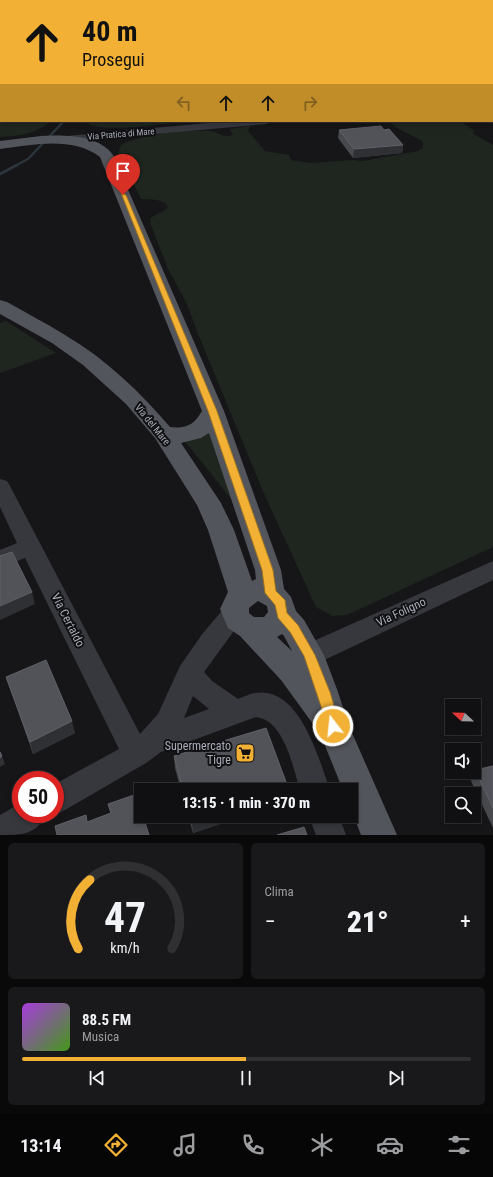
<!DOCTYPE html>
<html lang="it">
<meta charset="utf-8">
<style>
body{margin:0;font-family:"Roboto Condensed",sans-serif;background:#19191b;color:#f1f3f6;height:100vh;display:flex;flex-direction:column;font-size:15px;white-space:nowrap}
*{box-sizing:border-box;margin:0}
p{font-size:13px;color:#9c9d9f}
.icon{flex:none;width:22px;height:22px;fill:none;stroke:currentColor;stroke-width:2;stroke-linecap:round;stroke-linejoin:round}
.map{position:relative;height:835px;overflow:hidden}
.panel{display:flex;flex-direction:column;gap:8px;padding:8px;background:#09090a;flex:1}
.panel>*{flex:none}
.top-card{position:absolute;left:0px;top:0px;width:493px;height:122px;box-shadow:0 2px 6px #0003,0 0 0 1px #303032;background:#f2b134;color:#111;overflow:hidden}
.needle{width:26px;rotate:292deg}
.fabs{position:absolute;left:445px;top:699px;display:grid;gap:8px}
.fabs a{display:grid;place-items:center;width:36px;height:36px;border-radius:0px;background:#101012;box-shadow:0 2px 6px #0003,0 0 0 1px #303032;font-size:20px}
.speed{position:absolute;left:12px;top:771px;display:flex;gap:8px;font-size:20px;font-weight:700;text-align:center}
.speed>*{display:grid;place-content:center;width:52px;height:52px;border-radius:50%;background:#101012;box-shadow:0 2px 6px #0003,0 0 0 1px #303032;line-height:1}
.speed .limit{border:6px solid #d22;background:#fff;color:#111}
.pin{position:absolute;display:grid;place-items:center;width:34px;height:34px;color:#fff;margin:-41px -17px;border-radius:50% 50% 50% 0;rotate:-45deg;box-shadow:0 0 4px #0007}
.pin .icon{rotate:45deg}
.me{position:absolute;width:44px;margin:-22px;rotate:344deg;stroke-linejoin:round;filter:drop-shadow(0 0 3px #0008)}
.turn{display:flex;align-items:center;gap:14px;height:84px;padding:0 16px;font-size:18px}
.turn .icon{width:52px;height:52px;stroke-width:2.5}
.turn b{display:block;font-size:28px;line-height:34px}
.lanes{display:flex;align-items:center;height:38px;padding:0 16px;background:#0003;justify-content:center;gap:20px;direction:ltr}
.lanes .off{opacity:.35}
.big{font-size:30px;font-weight:800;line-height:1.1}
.panel .widget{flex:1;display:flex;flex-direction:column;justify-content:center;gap:6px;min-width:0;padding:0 14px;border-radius:6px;background:#19191b}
.panel .dial{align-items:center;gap:0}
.dial svg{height:104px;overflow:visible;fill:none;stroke:#303032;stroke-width:7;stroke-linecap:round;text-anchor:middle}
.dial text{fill:#f1f3f6;stroke:none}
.song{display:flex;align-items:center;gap:12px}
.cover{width:48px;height:48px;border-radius:6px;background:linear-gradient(135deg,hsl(280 70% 55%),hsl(100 70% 35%))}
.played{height:4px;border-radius:2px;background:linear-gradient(90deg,#f2b134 50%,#303032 50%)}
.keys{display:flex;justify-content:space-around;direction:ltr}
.heat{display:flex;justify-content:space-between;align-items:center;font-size:22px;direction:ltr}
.panel .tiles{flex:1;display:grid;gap:8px;grid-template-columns:1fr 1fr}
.widget:last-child{grid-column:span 2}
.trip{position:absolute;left:134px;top:783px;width:224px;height:40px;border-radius:0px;background:#101012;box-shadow:0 2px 6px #0003,0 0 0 1px #303032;font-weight:800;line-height:40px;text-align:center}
.dock{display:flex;height:64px;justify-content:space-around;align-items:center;background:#060607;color:#9c9d9f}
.dock .icon{width:28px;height:28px}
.dock .current{color:#f2b134}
.dock b{font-size:18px;color:#f1f3f6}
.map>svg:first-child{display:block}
.green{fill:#1e261f}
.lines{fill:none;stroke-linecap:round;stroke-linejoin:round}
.stream-far1{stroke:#2c353c;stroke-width:2.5}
.stream{stroke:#2c353c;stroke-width:3}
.minor{fill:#37383d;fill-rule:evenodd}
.major{fill:#53555c;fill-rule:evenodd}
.wall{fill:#47494d}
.shaded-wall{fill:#2f3033}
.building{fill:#525359;stroke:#5f6168}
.route{fill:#f2b134;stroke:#9d7322}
.labels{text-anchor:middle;stroke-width:4;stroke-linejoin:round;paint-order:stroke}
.far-street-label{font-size:9px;fill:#a8adb8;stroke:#111113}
.street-label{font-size:10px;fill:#a8adb8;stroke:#111113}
.near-street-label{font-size:12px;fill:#a8adb8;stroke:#111113}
.near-poi-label{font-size:12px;fill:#a8adb8;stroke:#111113;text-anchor:end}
</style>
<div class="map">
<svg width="493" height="835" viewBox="0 0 493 835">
<rect width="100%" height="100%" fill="#161618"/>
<path class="green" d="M10 0H128L130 1H1L0 103V1Z
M0 103 1 121H51C36 134 19 136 0 137Z
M87 121H187C159 124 117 132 90 125Z
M371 121H460L475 131 472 133 493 145V547L347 615 332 616 316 607 265 496 198 334 187 304 168 269 151 225 150 218 165 210 168 207C163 198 150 200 141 199L118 153 121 145C142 134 186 130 210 131 219 131 220 139 233 135L230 129 250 126 248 131 265 151 289 155 291 160 311 163 352 160 363 161 418 151 423 148V142C413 134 397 131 389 121L374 123Z
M6 321 56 353 0 373V323Z
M210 432 240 510 184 440 200 438Z"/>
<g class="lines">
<path class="stream-far1" d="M15 166 28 159 64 121"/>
<path class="stream" d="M0 174 17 165"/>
<path class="minor" d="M492 98H493V104H492Z
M229 121H272L266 124 56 143 50 140 56 137Z
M0 479 7 481 10 486 140 734 158 714 180 666 203 633 226 606 235 603 244 606 247 613 204 672 212 681 238 699C243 697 249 694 255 693 300 685 319 760 330 790H300C293 767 284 720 256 717L161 752 146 763 65 810 55 815 54 814 55 784 119 749 25 558 0 568V550L17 543 0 507ZM193 696 209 709 184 718Z
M493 561V580L318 663 309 666 300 663 296 655 300 647Z
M21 803V814H46C37 835 21 835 0 835V815Z
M309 816H339L346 835H316Z"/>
<path class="major" d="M41 136C63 135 98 134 113 155L224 411 281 570 284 589 291 597 296 611 304 620 324 655 338 692 349 726 397 835H361L351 809V790H343L317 726 313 724 281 680 240 636 228 628 220 609 228 592 208 530 197 505 155 438 126 404 83 365 52 343 0 314V300L7 302C26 313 46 323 65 335 106 359 140 392 170 427 186 429 194 425 202 411L100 157C71 136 34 145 0 149V141ZM209 433 255 570 256 579 252 581 234 530 221 503 181 443 201 438ZM258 601 267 606 268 612 264 617H254L249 613V608ZM282 634 284 636 292 651 277 637Z"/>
</g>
<path class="wall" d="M339 130H384L403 145 402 153 353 158 338 138Z
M6 677 75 733 33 754Z
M174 756 289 790H181L175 768Z
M493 766V828L471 781 475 770Z
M188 816H245L193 833Z"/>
<path class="shaded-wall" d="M403 145 402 153 353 158 354 149Z
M32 592 35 604 0 620V606Z
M72 721 75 733 33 754 30 742Z
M2 756 5 764 0 767V758Z
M212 816H245L193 833 192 823Z"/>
<path class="building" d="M381 126 384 130 389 129 403 145 354 149 339 130Z
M12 552 32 592 0 606V556Z
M46 660 72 721 30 742 6 677Z
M266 728 289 790H183L174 756Z
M0 752 2 756 0 758Z
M493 766V808L475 770Z
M137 794 141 807V816H143L149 835H57L55 826 86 815 87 822 111 813 108 804Z
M190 816H212L192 823Z
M304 827 307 835H277Z"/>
<path class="route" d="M121 193 126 195 217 411 273 570 276 591 285 600 287 613 298 625 315 655 330 692 340 726 338 730 333 732 329 730 304 656 290 632 278 618 275 605 265 593 262 570 208 411Z"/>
<defs>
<g id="supermarket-square" transform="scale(1)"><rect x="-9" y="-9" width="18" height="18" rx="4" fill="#f2b134" stroke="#111113"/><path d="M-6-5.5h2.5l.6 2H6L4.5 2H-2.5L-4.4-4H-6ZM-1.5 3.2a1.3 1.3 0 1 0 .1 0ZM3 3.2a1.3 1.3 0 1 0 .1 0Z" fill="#111"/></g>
</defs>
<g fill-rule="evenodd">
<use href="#supermarket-square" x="245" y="753"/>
</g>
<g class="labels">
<g class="far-street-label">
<text transform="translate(121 134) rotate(-5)" y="3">Via Pratica di Mare</text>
</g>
<g class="street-label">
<text transform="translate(153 424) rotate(51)" y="4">Via del Mare</text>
</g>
<g class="near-street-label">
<text transform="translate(401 612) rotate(-25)" y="4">Via Foligno</text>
<text transform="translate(68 620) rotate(63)" y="4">Via Certaldo</text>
</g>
<g class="near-poi-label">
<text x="231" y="750">Supermercato<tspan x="231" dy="14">Tigre</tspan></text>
</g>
</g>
</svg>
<div class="fabs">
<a><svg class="needle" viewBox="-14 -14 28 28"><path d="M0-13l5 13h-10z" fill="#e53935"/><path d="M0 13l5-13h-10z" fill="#9c9d9f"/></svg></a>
<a><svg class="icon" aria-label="sound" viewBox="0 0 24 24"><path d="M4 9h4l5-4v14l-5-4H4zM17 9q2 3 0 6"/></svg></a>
<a><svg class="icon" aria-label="search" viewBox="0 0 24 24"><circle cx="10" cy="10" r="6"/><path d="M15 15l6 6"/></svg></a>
</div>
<div class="speed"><div class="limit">50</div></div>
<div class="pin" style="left:123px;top:195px;background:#d93025"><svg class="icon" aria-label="arrive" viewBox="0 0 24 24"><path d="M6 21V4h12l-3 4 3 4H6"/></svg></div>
<svg class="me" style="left:333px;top:726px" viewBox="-20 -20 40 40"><circle r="17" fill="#f2b134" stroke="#fff" stroke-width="3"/><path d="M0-11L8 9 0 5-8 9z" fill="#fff"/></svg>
<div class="trip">13:15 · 1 min · 370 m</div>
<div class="top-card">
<div class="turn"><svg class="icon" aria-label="ahead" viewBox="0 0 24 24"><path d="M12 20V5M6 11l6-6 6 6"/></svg><div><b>40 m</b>Prosegui</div></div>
<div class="lanes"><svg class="icon off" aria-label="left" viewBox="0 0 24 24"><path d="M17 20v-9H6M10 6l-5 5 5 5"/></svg><svg class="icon" aria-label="ahead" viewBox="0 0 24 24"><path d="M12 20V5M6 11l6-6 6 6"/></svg><svg class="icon" aria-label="ahead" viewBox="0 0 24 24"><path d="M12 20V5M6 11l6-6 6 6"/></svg><svg class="icon off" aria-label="right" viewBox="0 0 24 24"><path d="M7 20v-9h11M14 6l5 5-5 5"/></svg></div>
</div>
</div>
<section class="panel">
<div class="tiles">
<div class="widget dial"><svg viewBox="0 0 100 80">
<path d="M14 69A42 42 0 1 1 86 69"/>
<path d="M14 69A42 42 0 0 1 23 16" stroke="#f2b134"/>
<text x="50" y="56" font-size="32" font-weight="700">47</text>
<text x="50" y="72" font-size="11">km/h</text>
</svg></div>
<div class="widget"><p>Clima</p>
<div class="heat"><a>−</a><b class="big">21°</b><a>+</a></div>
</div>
<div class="widget">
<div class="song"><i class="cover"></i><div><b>88.5 FM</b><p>Musica</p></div></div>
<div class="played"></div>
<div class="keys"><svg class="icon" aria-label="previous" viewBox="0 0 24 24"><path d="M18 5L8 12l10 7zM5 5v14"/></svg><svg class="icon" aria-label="pause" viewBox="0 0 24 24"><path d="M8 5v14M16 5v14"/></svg><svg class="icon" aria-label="next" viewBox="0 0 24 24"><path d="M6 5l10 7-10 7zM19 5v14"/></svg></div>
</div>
</div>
</section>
<nav class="dock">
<b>13:14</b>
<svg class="icon current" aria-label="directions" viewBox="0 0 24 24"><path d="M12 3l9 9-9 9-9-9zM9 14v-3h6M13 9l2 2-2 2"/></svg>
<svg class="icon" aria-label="music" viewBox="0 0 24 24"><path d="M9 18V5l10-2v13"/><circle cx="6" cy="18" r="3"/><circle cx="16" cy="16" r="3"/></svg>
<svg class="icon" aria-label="phone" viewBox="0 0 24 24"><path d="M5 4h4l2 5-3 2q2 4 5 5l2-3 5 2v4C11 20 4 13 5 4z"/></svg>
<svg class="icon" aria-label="climate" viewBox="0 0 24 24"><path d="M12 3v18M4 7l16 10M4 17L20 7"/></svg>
<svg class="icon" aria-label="car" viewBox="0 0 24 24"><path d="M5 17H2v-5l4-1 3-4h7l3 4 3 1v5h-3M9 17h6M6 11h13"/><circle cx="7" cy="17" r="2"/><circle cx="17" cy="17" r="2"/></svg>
<svg class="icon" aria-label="filters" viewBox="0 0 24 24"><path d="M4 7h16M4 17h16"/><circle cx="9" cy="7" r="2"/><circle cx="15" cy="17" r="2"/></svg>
</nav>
